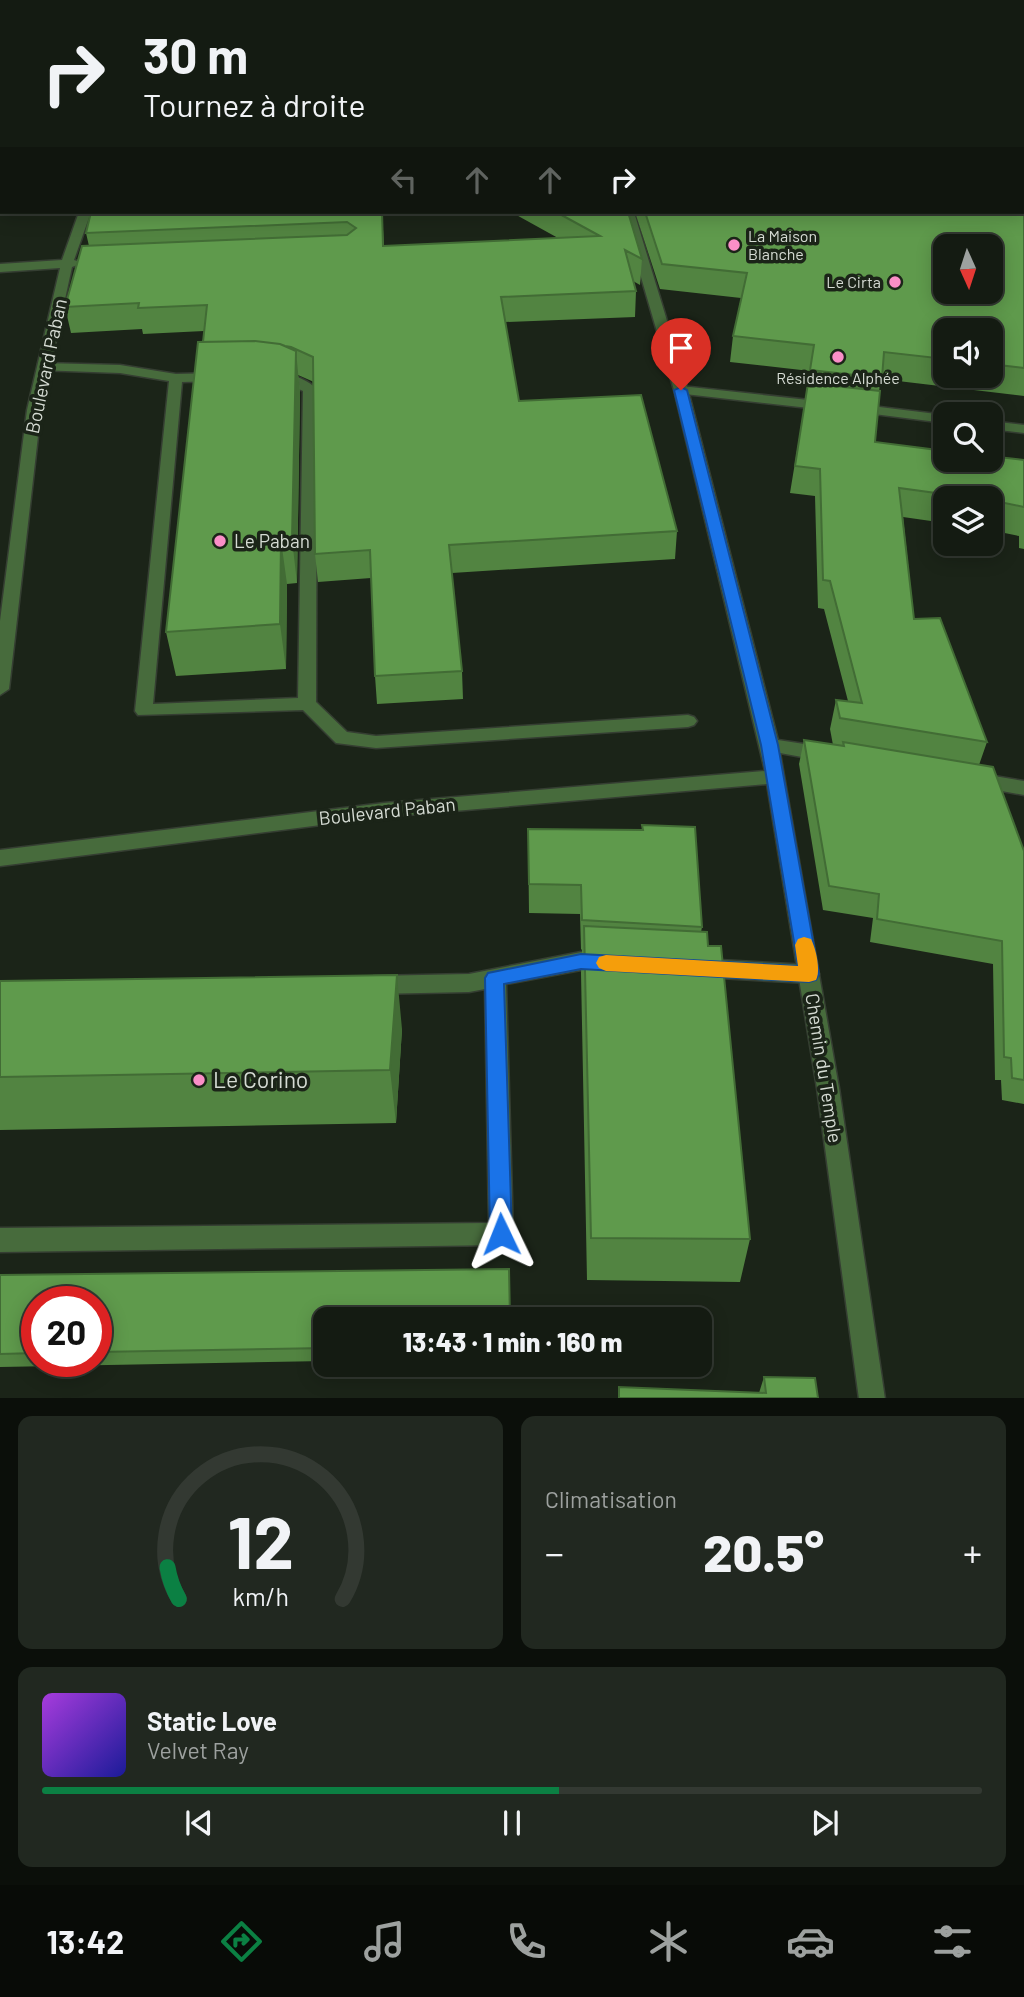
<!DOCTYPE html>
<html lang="fr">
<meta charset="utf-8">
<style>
body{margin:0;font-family:Barlow,sans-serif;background:#212820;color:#f1f3f6;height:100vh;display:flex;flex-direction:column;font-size:26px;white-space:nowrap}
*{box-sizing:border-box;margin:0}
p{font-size:23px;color:#9da19f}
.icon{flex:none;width:38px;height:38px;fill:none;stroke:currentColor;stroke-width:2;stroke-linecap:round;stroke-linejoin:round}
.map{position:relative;height:1398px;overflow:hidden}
.panel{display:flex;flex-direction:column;gap:18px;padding:18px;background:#0b0f0a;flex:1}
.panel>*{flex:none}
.banner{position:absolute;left:0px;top:0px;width:1026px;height:214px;box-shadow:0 4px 18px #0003,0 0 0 2px #333932;background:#141b12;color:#f1f3f6;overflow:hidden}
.needle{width:46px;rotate:177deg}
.fabs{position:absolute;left:933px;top:234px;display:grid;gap:14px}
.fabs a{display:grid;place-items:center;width:70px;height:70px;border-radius:14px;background:#141b12;box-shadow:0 4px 18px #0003,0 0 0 2px #333932;font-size:35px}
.speed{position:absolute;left:21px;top:1286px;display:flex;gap:14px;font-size:35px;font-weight:700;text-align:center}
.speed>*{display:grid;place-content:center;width:91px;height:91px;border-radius:50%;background:#141b12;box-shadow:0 4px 18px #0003,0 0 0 2px #333932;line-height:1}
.speed .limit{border:10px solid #d22;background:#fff;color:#111}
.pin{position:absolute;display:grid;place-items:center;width:60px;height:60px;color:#fff;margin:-72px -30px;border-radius:50% 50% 50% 0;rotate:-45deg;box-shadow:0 0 7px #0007}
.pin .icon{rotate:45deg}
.me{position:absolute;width:77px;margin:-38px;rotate:358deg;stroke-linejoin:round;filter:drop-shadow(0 0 5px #0008)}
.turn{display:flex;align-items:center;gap:24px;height:147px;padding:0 28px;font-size:32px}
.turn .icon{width:91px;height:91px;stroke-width:2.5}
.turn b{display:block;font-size:49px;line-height:60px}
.lanes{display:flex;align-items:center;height:66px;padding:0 28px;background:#0003;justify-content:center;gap:35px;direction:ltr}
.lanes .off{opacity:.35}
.big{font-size:52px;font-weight:800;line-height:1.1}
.panel .card{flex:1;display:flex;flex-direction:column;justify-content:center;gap:10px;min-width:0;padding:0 24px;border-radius:14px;background:#212820}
.panel .dial{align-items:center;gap:0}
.dial svg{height:182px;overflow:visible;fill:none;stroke:#333932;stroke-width:7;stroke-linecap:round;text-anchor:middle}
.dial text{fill:#f1f3f6;stroke:none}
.song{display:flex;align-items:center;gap:21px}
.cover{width:84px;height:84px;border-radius:10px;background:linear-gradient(135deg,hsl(280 70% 55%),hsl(240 70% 35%))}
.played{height:7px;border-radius:4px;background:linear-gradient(90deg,#0b8043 55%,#333932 55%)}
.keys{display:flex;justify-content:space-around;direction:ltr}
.heat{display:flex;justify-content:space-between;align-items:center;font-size:38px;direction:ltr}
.panel .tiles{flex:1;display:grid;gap:18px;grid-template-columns:1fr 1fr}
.card:last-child{grid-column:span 2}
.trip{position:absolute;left:313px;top:1307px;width:399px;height:70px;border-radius:14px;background:#141b12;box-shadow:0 4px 18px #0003,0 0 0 2px #333932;font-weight:800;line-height:70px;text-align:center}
.tab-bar{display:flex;height:112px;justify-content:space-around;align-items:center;background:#080b07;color:#9da19f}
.tab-bar .icon{width:49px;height:49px}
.tab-bar .current{color:#0b8043}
.tab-bar b{font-size:32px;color:#f1f3f6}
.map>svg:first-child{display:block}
.green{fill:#173a0a}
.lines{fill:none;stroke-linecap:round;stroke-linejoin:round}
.canal{fill:#3d7729;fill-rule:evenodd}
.service-casing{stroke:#353e32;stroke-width:3}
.minor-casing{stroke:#353e32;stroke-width:3}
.service{fill:#476b3c;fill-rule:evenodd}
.minor{fill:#476b3c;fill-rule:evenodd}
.wall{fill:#528441;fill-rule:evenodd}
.shaded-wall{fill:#426c35}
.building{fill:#5f9a4c;stroke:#426c35;stroke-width:2;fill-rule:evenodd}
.route{fill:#1a73e8;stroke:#114b97;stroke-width:2}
.slow{fill:#f59e0b}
.poi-dot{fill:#fa8fc7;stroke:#1b2418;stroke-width:2.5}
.labels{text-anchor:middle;stroke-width:7;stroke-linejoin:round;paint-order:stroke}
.far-poi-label{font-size:16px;fill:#d5dbd3;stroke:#1b2418;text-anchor:start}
.street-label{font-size:19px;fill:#d5dbd3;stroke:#1b2418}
.poi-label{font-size:19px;fill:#d5dbd3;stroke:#1b2418;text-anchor:start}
.near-poi-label{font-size:23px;fill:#d5dbd3;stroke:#1b2418;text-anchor:start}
</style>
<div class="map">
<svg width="1024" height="1399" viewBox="0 0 1024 1399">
<rect width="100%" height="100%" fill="#1b2418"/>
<path class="green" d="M117 0H470L471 2H117Z"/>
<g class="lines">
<path class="canal" d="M250 0H283L248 2Z"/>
<g class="service-casing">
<path id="service" d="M0 151H2V157H0Z
M43 363 120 365 176 374 217 373 224 377 217 381 182 382 153 704 298 698 303 391 286 383 272 381 270 378C283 368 306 379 317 389L316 702 347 732 376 736 688 715 694 717 697 721 694 725 688 727 376 748 336 743 303 710 138 715 135 711 169 381 120 373 38 370V364Z
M681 386 827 402 834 406 827 410 676 393V387Z
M855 404 945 415V423L850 411V405Z
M990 421 1024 425V433L990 429Z
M581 952 610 957 613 963 610 969 603 972 581 970 506 984 513 1234 509 1242 501 1245 0 1252V1228L489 1223 485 989 469 992 374 994 367 991 364 985 367 979 374 976 469 974Z
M701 959 809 965 816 968 819 974 816 980 809 983 701 977 694 974 691 968 694 962Z"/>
</g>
<g class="minor-casing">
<path id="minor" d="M99 0H107V2H99Z
M494 0H503L504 2H495Z
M79 212H91L74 260 83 263 72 267 41 410 9 689 0 695V621L27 410 60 268 0 272V264L62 260Z
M622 212H634L688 390 778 740 824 747 830 749 833 754 830 759 824 761 780 753 839 1088 885 1399H859L817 1088 767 784 384 817 0 866V850L384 803 765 771 674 390Z
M976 773 1024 781V795L969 785 967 780 969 775Z"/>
</g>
<use href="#service" class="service"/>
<use href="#minor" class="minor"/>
</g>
<path class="wall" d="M526 0H768L769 2H528Z
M862 0H1024V396L881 379 879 391 875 442 1024 460V549L1019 548V536L990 530V499H945V523L903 517 914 619 987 742 979 765 1024 851V1104L1002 1100 1001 1080H995L993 964 870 942 873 918 823 910 799 764 804 740 833 745 830 729 836 700 848 701 824 609 818 608 815 496 790 493 810 371 730 362 733 336 741 298 660 289 635 212H1024V2H863ZM945 331H990V376H945Z
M91 212H382L384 246 558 238 511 212H628L642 259 640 285 633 281 636 291 635 317 505 322 519 401 677 531 675 559 452 573 462 671 463 699 377 704 375 676 371 578 318 582 315 554 314 382 298 375 300 393 297 583 287 584 286 669 176 676 166 632 204 331 143 334 142 329 71 333 65 307 89 246 86 233Z
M642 825 702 927 701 932 708 946 750 1239 740 1282 587 1280 581 973 582 950 581 949 580 914 529 913 528 829 642 830Z
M0 981 402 1029 396 1123 0 1130Z
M0 1275 326 1320V1361L0 1367ZM37 1302H96V1362H37Z
M764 1377 818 1398H618L619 1387 759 1393Z"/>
<path class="shaded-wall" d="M2 96V139L0 144V100Z
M296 351 300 393 297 583 292 539Z
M281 540 287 584 286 669 280 624Z
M397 975 402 1029 396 1123 390 1070Z"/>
<path class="building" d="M0 0H65V2H2V96L0 100Z
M545 0H768L769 2H547Z
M873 0H1024V184V2H873Z
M1024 194V368L990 364V331H945V359L884 352 882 378 810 370 814 345 733 336 747 273 662 264 645 212H1024ZM945 247H990V292H945Z
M91 212H382L383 246 600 236 556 212H628L642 259 625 250 636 291 501 297 519 401 641 395 677 531 449 545 462 671 375 676 370 550 315 554 313 357 291 347 285 346 280 344 255 341 203 342 207 305 138 308 139 303 65 307 82 246 347 235 356 228 347 222 86 233Z
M255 341 280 344 296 351 292 539 281 540 280 624 166 632 198 342Z
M808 383 880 391 875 442 945 451V460H990V456L1024 460V507L990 500V499H980L899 488 914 619 940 618 987 742 840 718 836 700 862 703 830 581 823 580 820 469 795 466Z
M804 740 844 746 843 742 993 767 1024 851V1080L1012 1078 1011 1058 1004 1057 1002 941 877 919 879 894 829 886Z
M642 825 695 827 702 927 582 920 581 885 529 884 528 829 643 830Z
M584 926 707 932 708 946H721L750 1239 591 1238Z
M397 975 390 1070 0 1077V981Z
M509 1269 510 1320H326V1348L96 1352V1302H37V1353L0 1354V1275Z
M764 1377 815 1378 818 1398H619V1387L766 1393Z"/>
<path class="route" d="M681 387 687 390 778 745 819 974 816 980 809 982 581 969 504 984 512 1234 509 1241 501 1244 494 1241 490 1234 485 978 488 973 581 954 798 966 761 745 674 390Z"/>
<path class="slow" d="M804 937 811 939C816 949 821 970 816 980L809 982 606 971 599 968 596 963 599 957 606 955 798 966 795 945 798 939Z"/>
<g class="poi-dot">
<circle cx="734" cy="245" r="7"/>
<circle cx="895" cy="282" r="7"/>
<circle cx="838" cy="357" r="7"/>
<circle cx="220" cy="541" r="7"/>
<circle cx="199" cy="1080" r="7"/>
</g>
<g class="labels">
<g class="far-poi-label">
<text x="748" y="242">La Maison<tspan x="748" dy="18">Blanche</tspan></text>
<text x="881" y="288" text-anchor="end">Le Cirta</text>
<text x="838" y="384" text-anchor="middle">Résidence Alphée</text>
</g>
<g class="street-label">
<text transform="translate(46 366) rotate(-78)" y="7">Boulevard Paban</text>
<text transform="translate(387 811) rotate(-6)" y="7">Boulevard Paban</text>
<text transform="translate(824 1068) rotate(81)" y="7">Chemin du Temple</text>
</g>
<g class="poi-label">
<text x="234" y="548">Le Paban</text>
</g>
<g class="near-poi-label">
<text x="213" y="1088">Le Corino</text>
</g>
</g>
</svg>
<div class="fabs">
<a><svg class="needle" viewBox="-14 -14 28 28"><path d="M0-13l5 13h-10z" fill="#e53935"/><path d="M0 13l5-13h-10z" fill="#9da19f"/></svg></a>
<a><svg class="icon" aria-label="sound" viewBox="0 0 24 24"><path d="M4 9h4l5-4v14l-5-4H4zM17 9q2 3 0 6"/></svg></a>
<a><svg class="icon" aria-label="search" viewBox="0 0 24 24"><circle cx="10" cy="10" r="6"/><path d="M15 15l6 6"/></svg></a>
<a><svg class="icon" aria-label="layers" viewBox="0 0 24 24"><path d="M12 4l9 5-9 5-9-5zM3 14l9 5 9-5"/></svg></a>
</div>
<div class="speed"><div class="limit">20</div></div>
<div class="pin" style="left:681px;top:390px;background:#d93025"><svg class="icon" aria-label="arrive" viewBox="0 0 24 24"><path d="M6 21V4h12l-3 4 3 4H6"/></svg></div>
<svg class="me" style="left:501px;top:1234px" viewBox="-20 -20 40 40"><path d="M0-17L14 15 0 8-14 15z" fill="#1a73e8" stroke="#fff" stroke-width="4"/></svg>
<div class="trip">13:43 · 1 min · 160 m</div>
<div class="banner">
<div class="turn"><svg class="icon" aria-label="right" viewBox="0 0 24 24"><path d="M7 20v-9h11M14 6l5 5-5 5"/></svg><div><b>30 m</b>Tournez à droite</div></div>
<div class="lanes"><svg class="icon off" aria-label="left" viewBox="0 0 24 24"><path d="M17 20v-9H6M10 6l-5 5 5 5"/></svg><svg class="icon off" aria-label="ahead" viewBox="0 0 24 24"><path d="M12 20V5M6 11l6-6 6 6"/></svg><svg class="icon off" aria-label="ahead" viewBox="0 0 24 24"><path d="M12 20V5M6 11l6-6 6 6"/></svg><svg class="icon" aria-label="right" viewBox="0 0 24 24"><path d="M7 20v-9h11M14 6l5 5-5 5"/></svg></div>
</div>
</div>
<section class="panel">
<div class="tiles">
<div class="card dial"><svg viewBox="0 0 100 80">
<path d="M14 69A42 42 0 1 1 86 69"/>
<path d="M14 69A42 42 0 0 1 9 55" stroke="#0b8043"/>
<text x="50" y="56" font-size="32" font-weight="700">12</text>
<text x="50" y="72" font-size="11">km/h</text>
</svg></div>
<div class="card"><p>Climatisation</p>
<div class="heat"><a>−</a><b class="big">20.5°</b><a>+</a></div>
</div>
<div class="card">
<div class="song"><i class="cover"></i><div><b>Static Love</b><p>Velvet Ray</p></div></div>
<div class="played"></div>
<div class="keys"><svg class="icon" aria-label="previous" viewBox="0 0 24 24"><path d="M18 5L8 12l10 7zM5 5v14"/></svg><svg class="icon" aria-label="pause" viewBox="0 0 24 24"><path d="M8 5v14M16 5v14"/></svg><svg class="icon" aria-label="next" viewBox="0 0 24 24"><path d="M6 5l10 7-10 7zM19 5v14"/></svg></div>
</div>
</div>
</section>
<nav class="tab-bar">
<b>13:42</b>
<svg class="icon current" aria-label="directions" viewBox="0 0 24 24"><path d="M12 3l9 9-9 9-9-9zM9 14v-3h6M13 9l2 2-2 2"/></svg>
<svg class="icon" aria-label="music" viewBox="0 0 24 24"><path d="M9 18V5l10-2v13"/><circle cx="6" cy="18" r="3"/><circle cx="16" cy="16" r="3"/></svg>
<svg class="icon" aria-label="phone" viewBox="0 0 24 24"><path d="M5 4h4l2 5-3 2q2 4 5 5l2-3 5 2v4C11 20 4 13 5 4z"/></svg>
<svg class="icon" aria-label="climate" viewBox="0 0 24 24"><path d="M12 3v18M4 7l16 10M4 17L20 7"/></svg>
<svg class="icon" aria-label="car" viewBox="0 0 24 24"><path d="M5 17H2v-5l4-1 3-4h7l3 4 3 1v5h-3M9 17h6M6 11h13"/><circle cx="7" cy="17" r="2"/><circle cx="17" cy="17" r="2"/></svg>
<svg class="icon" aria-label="filters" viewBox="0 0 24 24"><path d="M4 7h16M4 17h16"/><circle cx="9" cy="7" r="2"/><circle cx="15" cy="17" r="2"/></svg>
</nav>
